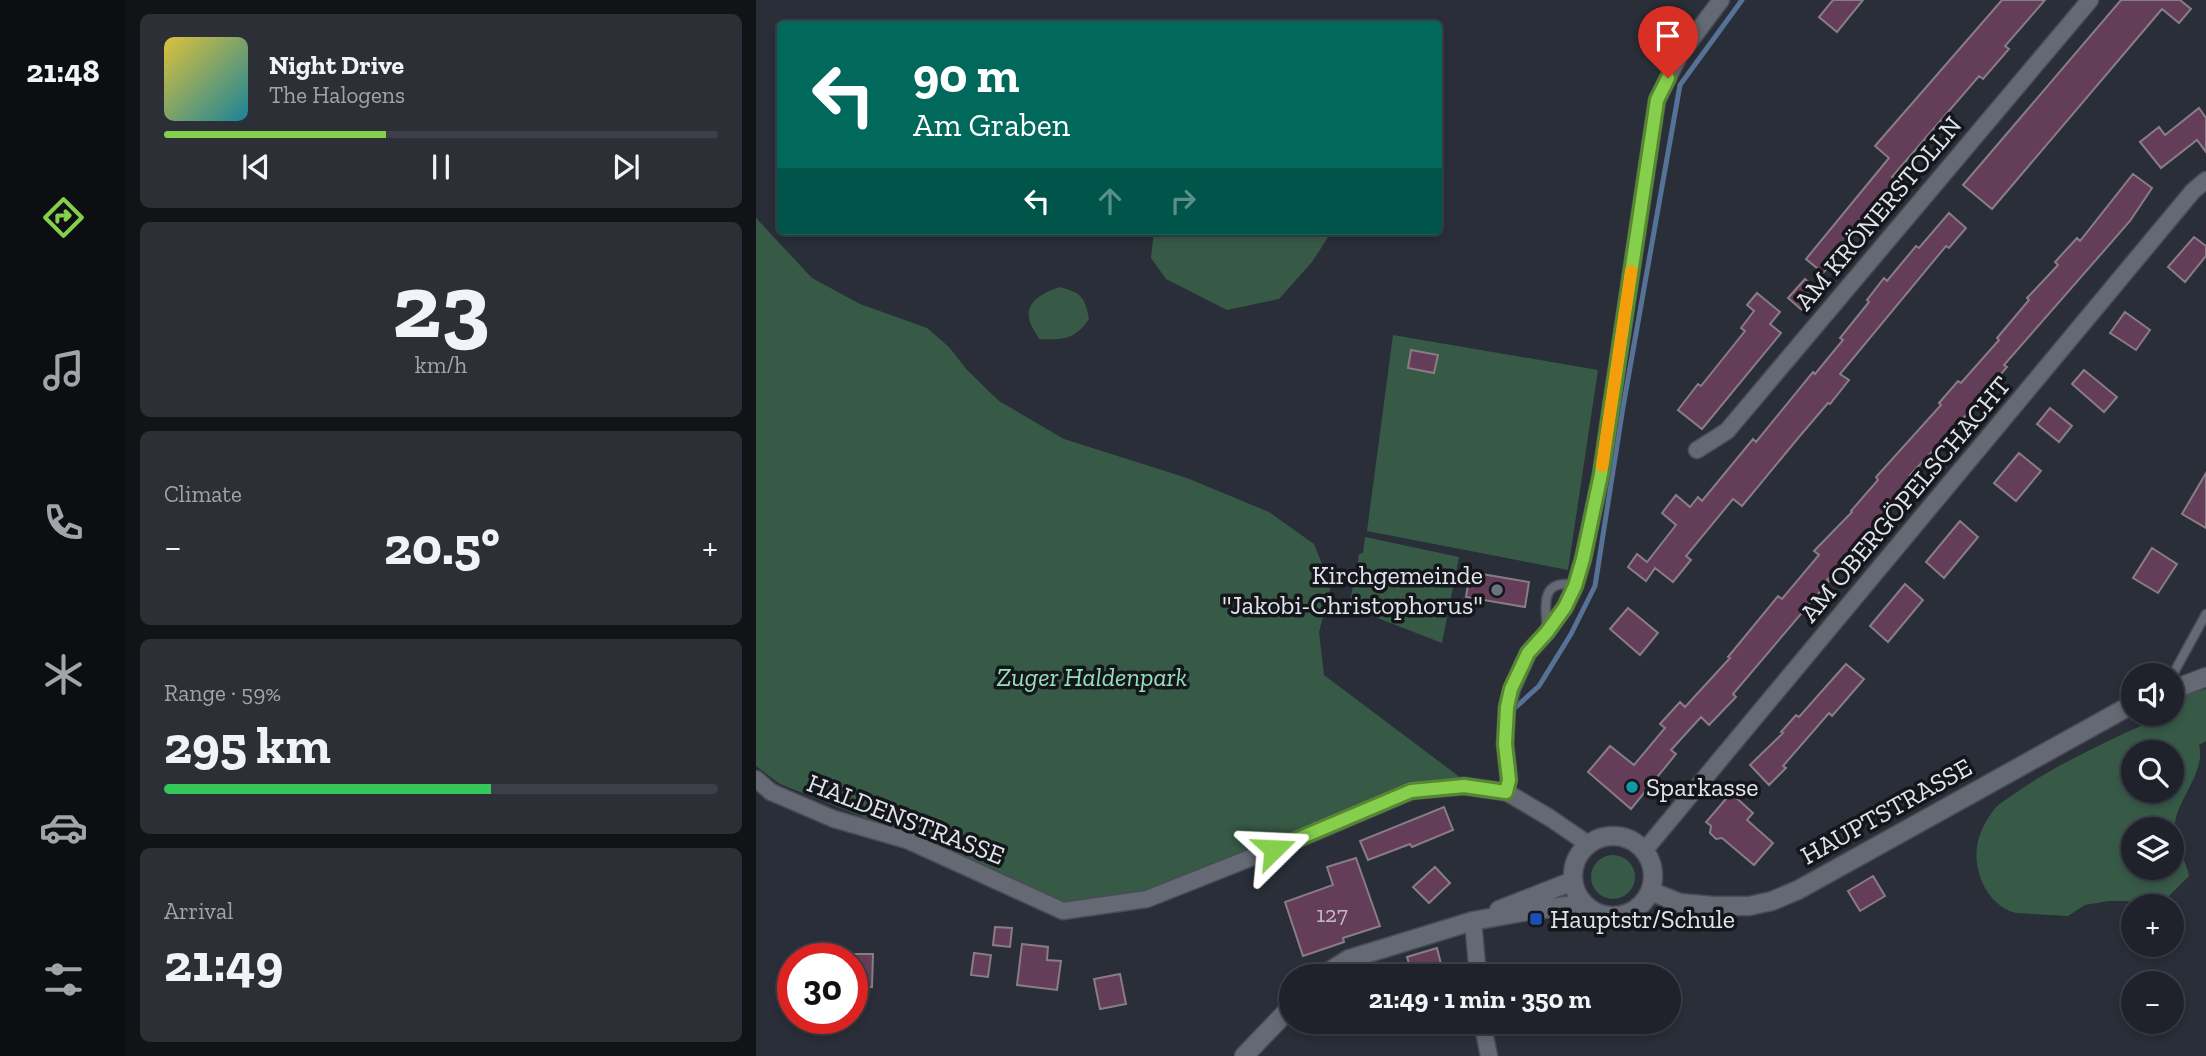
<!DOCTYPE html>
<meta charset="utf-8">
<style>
body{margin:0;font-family:"Zilla Slab",serif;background:#2c2f36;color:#f1f3f6;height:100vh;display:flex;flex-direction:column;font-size:26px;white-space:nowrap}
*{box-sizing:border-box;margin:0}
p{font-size:23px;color:#a1a4a8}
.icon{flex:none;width:38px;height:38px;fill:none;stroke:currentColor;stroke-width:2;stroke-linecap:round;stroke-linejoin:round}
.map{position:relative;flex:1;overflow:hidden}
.sheet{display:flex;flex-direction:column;gap:14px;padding:14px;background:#111317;width:630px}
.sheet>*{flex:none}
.hud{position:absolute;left:21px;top:21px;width:665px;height:214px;border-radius:7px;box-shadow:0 4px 10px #0003,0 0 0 2px #3c3f47;background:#00695c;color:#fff;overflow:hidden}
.tools{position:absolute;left:1365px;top:663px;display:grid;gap:14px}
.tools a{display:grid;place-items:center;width:63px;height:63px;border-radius:50%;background:#1f222a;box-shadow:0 4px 10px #0003,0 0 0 2px #3c3f47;font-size:35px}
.speed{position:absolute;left:21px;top:943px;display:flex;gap:14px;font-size:35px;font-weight:700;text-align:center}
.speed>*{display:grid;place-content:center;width:91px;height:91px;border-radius:50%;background:#1f222a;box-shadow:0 4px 10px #0003,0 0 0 2px #3c3f47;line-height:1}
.speed .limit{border:10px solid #d22;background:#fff;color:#111}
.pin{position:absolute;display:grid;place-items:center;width:60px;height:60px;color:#fff;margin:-72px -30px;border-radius:50% 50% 50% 0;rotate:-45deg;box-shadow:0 0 7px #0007}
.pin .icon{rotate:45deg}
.me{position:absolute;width:77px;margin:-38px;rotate:69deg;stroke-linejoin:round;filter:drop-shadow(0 0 5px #0008)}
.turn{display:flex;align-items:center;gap:24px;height:147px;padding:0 21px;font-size:32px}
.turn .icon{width:91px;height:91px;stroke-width:2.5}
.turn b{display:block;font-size:49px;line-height:60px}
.lanes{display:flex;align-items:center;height:66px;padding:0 21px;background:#0003;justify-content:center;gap:35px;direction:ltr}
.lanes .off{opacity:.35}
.big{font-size:52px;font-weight:800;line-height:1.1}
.sheet .tile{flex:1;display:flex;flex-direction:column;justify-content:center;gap:10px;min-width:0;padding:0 24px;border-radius:10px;background:#2c2f36}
.sheet .dial{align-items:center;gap:0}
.dial b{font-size:91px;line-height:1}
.song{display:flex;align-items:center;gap:21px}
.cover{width:84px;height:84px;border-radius:10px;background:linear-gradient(135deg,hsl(50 70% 55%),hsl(190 70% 35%))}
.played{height:7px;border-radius:4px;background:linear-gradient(90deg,#85cf4c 40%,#3c3f47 40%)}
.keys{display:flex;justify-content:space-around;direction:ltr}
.heat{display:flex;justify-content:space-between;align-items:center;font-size:38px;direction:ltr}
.charge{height:10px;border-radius:5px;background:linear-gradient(90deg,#34c759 59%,#3c3f47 0)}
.trip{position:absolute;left:523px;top:964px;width:402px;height:70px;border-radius:35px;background:#1f222a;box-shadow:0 4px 10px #0003,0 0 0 2px #3c3f47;font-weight:800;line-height:70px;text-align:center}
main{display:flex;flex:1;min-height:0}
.tab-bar{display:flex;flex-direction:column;width:126px;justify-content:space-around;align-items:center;background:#0c0e11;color:#a1a4a8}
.tab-bar .icon{width:49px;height:49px}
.tab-bar .selected{color:#85cf4c}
.tab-bar b{font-size:32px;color:#f1f3f6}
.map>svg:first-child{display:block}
.green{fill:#375a47;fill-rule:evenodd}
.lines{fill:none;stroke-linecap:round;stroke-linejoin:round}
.stream{stroke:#567397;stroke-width:5}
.building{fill:#643d58;stroke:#897d84;stroke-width:2}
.lane-casing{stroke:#484c54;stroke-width:11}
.street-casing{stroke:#484c54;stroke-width:19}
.secondary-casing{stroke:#484c54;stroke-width:21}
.lane{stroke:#646974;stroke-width:8}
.street{stroke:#646974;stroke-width:16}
.secondary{stroke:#646974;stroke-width:18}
.route-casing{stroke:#568731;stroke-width:18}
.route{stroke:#85cf4c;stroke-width:12}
.slow{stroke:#f59e0b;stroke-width:12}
.worship-dot{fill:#6b7280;stroke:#14161b;stroke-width:2.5}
.culture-dot{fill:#0f9aa8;stroke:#14161b;stroke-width:2.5}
.transit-dot{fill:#1a4fb4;stroke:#14161b;stroke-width:2.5}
.labels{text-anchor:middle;stroke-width:7;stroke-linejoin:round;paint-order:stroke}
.number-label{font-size:23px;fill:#c2bbc6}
.street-label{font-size:26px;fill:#e1e5eb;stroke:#14161b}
.poi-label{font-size:26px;fill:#e1e5eb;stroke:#14161b;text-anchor:start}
.park-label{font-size:26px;font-style:italic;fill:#94e0b7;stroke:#14161b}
</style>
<main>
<nav class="tab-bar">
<b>21:48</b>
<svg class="icon selected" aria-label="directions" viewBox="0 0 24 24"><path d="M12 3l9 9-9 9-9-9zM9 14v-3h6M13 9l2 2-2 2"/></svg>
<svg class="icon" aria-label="music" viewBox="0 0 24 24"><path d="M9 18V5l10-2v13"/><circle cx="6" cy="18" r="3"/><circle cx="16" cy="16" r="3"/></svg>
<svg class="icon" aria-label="phone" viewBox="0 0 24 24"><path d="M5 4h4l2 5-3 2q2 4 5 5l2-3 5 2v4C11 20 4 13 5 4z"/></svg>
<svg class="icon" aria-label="climate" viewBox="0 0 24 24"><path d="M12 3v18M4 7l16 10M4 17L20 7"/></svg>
<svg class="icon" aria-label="car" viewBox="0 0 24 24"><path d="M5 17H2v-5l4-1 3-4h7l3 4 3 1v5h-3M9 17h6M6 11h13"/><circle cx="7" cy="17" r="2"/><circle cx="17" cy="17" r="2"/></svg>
<svg class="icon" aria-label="filters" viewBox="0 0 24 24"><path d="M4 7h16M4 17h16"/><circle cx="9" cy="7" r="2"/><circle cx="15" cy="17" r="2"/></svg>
</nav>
<section class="sheet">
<div class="tile">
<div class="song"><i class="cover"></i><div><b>Night Drive</b><p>The Halogens</p></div></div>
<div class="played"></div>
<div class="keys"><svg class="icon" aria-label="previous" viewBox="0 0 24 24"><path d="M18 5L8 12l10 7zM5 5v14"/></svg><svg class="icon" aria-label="pause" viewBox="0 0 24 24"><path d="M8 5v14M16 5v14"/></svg><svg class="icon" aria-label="next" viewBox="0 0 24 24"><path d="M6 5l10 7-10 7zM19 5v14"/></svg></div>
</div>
<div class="tile dial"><b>23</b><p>km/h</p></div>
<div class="tile"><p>Climate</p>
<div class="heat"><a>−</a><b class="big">20.5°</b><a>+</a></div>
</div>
<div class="tile"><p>Range · 59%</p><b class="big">295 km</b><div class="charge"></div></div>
<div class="tile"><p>Arrival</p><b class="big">21:49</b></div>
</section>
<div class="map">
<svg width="1450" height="1056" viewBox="0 0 1450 1056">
<rect width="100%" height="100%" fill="#292e38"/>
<path class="green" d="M0 218 56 278 104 304 171 328 193 347 211 370 243 401 308 439 431 478 513 512 558 544 575 586 563 632 568 675 705 778 652 782 550 828 391 893 307 905 152 835 24 784 0 766Z
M398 231H576L556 262 523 299 471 310 410 279 395 258Z
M303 287C325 292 329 297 333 319 319 340 306 340 283 339 280 333 274 325 273 318 270 300 290 292 303 287Z
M637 335 842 370 812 570 611 531Z
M609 537 703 557 686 643 593 607 603 554 607 553Z
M1450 689V741L1443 745C1450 771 1423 797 1419 822 1416 842 1430 858 1433 876L1412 897 1399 905 1383 901H1352L1329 905 1312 916 1260 913C1243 909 1229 893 1224 876 1216 852 1222 831 1237 811 1242 804 1251 799 1258 794 1292 770 1329 752 1367 734 1383 727 1400 718 1416 714V698ZM1377 752H1416V791H1377ZM1377 830H1416V868H1377Z
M835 877a22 22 0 1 1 44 0a22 22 0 1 1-44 0Z"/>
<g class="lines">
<path class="stream" d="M760 707 783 686 815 634 839 586 867 407 924 85 986 0"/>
</g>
<path class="building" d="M1077 0H1107L1081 32 1063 17Z
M1246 0H1289L1249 46 1253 49 1227 79 1223 76 1136 177 1142 182 1067 273 1050 259 1133 158 1119 146Z
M1365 0H1424L1435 9 1423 23 1406 9 1236 209 1207 185Z
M1443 108 1450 118V152L1441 140 1405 168 1384 142 1403 127 1409 135Z
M1377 174 1396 188 1374 221 1248 365 1251 367 1205 421 1154 475 1158 478 1128 511 1130 513 1097 550 1099 551 1071 580 1073 581 977 694 980 697 953 725 945 717 915 750 920 754 875 809 832 772 854 746 878 765 909 728 904 724 924 702 929 707 974 658 972 657 1022 596 1026 599 1063 555 1058 551 1096 512 1095 511 1122 480 1120 477 1185 405 1183 403 1202 381 1205 383 1243 340 1241 338 1273 300 1271 298 1302 265 1299 262 1321 238 1324 241Z
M1193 213 1210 228 1193 248 1190 246 1084 374 1093 380 1074 404 1072 403 1043 437 986 506 977 499 930 556 935 560 917 582 899 568 890 581 872 567 881 554 891 562 920 525 906 513 920 495 934 507 942 497 946 501 997 439 1000 442 1057 372 1059 374 1087 340 1084 338 1113 302 1111 300 1128 278 1131 281 1160 246 1163 248Z
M1438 237 1450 246V256L1429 282 1412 267Z
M1049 279 1063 291 1046 310 1032 298Z
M1001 293 1024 312 1014 324 1025 333 946 429 922 410 942 384 945 386 989 331 985 328 998 311 991 305Z
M1369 312 1394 330 1380 350 1354 333Z
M655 350 682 355 678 373 652 368Z
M1328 370 1361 397 1348 412 1316 384Z
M1294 408 1316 426 1303 442 1281 424Z
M1263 453 1285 471 1260 501 1238 483Z
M1450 473V528L1426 514Z
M1204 521 1222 537 1188 578 1170 562Z
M1396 548 1421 564 1402 593 1377 578Z
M714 572 773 582 769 607 710 597Z
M1149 584 1167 600 1132 642 1114 626Z
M872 608 902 633 884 655 854 629Z
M1090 664 1108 679 1076 716 1073 713 1027 766 1030 768 1013 785 994 765 1027 733 1025 732 1040 715 1043 717Z
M975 793 997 813 991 820 1017 843 998 865 966 838 960 839 954 833 955 826 950 822Z
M688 807 697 830 656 847 654 844 612 860 604 841Z
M600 858 624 926 587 938 588 942 547 956 529 902 577 885 571 867Z
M679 867 694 883 673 903 657 887Z
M1117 876 1129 896 1104 911 1092 891Z
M239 927 256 928 254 947 237 945Z
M266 944 292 947 291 960 305 961 301 990 261 985Z
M681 948 688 976H657L651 957Z
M218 953 235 955 232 977 215 975Z
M96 954H117L116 987H96Z
M364 974 370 1004 344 1009 338 979Z"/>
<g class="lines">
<g class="lane-casing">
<path id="lane" d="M791 629C789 603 785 579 819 585
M1416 676 1450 614"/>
</g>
<g class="street-casing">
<path id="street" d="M941 450 971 431 1334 0
M0 779 15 792 78 819 151 840 307 911 391 899 552 835 655 791 708 786 750 792 794 818 832 844
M750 792 753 780 749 744 751 707 756 689 772 653 791 632 809 607 819 586 827 559 845 474 901 100 923 56 965 0
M888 851 1437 191 1450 180
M717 921 722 976
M726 1022 733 1056"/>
</g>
<g class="secondary-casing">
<path id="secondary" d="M1416 690 1450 677
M817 876a40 40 0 1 1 80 0a40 40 0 1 1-80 0Z
M894 891 924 903 958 906H993L1016 901 1042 890 1377 704
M743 910 817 881
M566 976 593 959 717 921 778 910 828 904
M488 1056 536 1006"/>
</g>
<use href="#lane" class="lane"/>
<use href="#street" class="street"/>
<use href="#secondary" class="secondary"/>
</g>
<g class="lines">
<g class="route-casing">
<path id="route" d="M518 849 655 791 708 786 750 792 753 780 749 744 751 707 755 689 772 653 791 632 809 607 819 586 827 559 845 474 901 100 912 78"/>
</g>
<use href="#route" class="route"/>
<path class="slow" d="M846 466 875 271"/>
</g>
<circle class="worship-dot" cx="741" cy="590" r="7"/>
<circle class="culture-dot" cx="876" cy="787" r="7"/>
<rect class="transit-dot" x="773" y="912" width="14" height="14" rx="3.5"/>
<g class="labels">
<g class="number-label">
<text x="576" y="922">127</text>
</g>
<g class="street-label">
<text transform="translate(1122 213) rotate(-50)" y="9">AM KRÖNERSTOLLN</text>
<text transform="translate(1149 499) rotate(-50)" y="9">AM OBERGÖPELSCHACHT</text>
<text transform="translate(1130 811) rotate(-29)" y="9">HAUPTSTRASSE</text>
<text transform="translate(150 819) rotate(21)" y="9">HALDENSTRASSE</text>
</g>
<g class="poi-label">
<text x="727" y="584" text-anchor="end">Kirchgemeinde<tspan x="727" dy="30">"Jakobi-Christophorus"</tspan></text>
<text x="890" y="796">Sparkasse</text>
<text x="794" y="928">Hauptstr/Schule</text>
</g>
<g class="park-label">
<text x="336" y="686">Zuger Haldenpark</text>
</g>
</g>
</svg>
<div class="tools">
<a><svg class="icon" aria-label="sound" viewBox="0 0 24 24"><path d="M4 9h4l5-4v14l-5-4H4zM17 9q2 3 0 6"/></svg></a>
<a><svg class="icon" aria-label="search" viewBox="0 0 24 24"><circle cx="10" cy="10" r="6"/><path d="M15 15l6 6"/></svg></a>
<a><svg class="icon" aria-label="layers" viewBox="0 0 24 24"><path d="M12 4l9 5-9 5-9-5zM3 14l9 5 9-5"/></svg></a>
<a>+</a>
<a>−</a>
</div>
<div class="speed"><div class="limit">30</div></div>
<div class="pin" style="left:912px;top:78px;background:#d93025"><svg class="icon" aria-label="arrive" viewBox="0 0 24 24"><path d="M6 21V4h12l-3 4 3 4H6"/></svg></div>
<svg class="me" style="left:518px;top:849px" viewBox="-20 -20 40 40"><path d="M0-17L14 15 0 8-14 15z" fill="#85cf4c" stroke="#fff" stroke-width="4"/></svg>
<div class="trip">21:49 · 1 min · 350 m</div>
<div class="hud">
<div class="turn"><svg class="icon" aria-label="left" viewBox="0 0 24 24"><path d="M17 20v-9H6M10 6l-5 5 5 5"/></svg><div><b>90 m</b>Am Graben</div></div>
<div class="lanes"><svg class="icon" aria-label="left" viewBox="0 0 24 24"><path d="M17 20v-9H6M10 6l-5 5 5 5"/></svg><svg class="icon off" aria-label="ahead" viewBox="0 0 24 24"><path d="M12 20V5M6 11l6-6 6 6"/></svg><svg class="icon off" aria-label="right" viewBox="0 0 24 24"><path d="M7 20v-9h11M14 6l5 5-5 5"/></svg></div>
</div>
</div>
</main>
